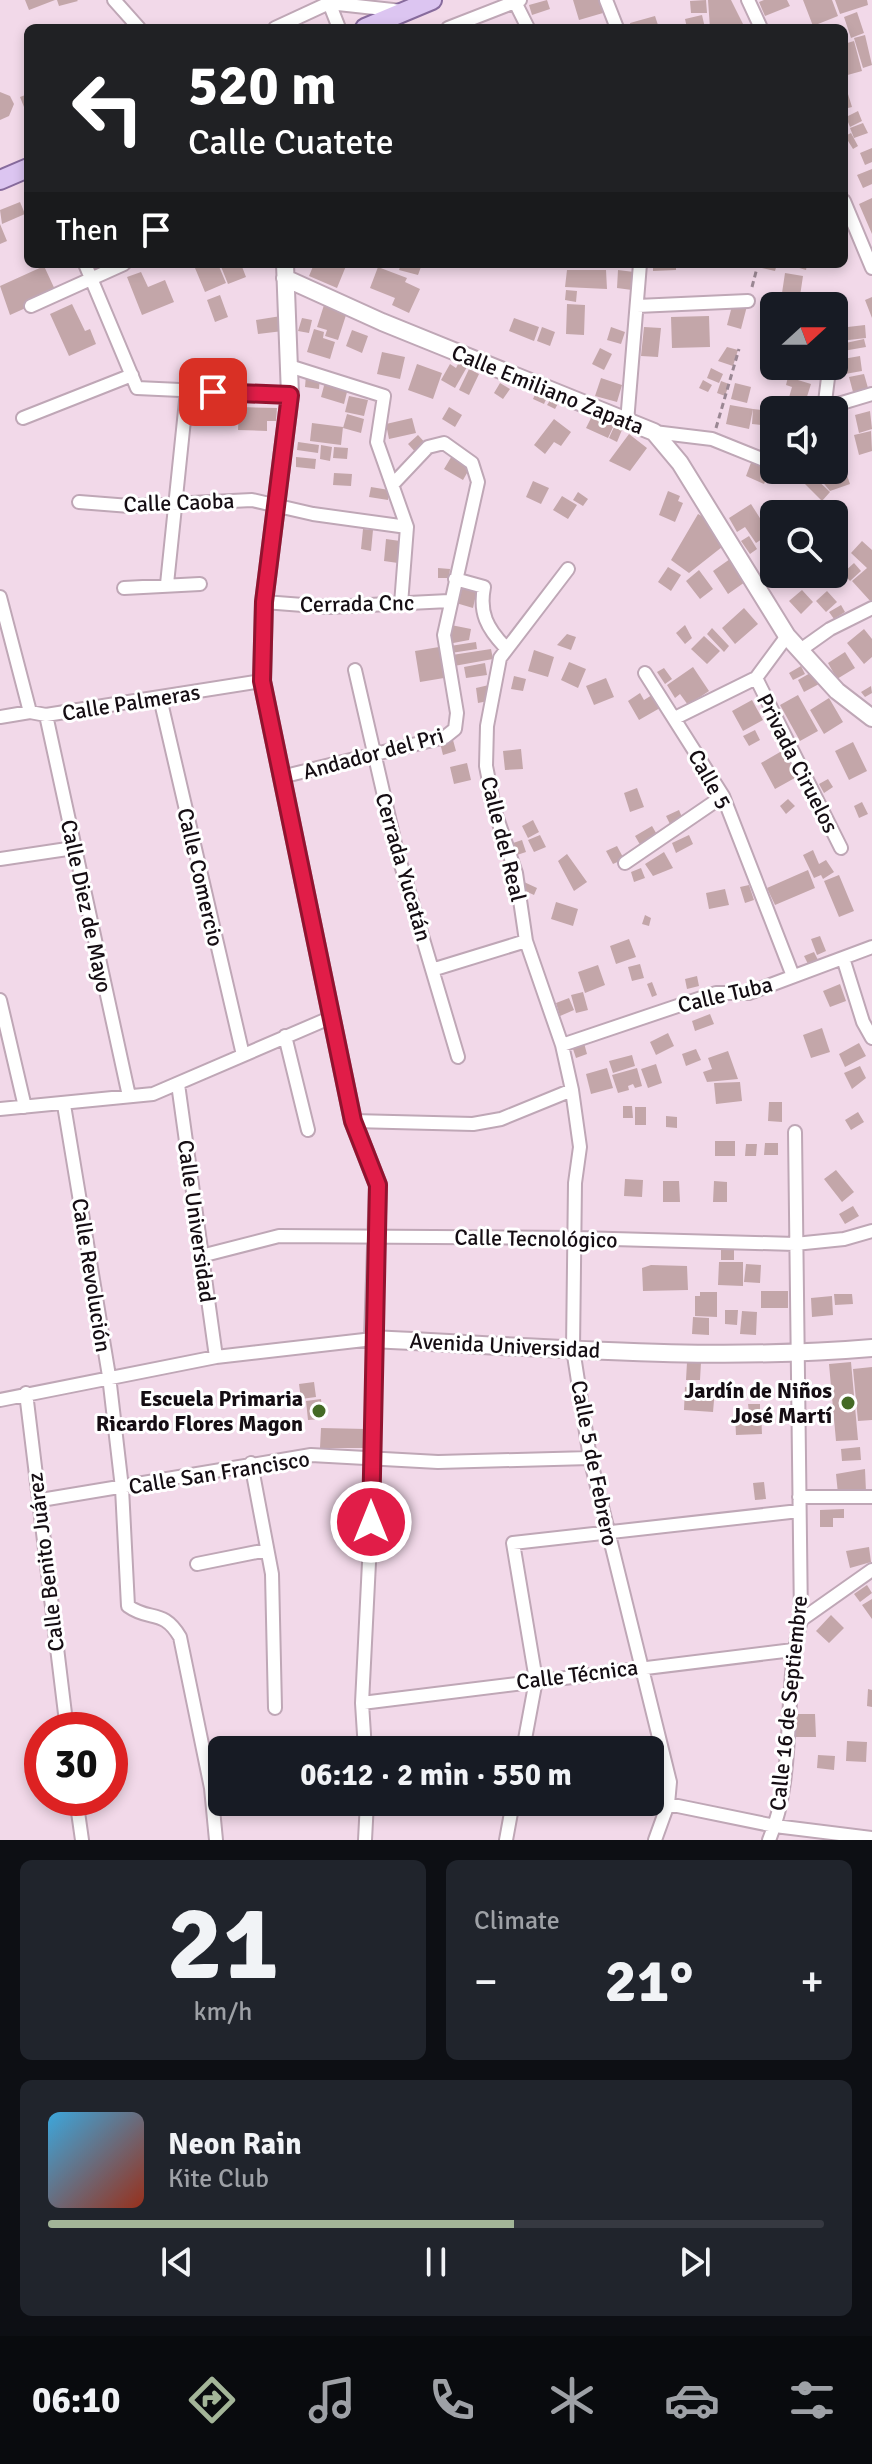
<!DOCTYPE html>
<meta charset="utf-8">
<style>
body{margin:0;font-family:Signika,sans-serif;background:#20242c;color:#f1f3f6;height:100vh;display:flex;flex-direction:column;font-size:30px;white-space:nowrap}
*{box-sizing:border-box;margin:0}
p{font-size:26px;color:#9ea1a6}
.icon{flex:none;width:44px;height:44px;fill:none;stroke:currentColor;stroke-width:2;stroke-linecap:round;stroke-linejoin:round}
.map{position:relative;height:1840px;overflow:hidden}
.drawer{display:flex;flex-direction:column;gap:20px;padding:20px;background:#0d0f14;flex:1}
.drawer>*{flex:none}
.top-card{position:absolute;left:24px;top:24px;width:824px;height:244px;border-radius:12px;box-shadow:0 4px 12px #0003;background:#202124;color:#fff;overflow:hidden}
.needle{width:52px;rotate:69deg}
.buttons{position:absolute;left:760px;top:292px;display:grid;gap:16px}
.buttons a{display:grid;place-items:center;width:88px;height:88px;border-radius:12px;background:#171b24;box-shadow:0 4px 12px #0003;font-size:40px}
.speed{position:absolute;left:24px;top:1712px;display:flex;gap:16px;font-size:40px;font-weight:700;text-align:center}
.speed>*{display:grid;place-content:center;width:104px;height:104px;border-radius:50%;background:#171b24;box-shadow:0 4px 12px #0003;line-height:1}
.speed .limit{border:12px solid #d22;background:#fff;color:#111}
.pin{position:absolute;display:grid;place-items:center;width:68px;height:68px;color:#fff;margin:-34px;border-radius:16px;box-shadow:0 4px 12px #0006}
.me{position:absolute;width:88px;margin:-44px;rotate:0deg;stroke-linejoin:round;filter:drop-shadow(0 0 6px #0008)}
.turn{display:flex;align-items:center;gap:28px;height:168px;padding:0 32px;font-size:36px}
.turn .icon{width:104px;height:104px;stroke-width:2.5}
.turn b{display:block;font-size:56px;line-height:68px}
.then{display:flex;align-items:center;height:76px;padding:0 32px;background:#0003;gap:16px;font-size:30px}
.big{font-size:60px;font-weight:700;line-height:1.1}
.drawer .card{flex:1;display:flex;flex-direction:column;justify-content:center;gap:12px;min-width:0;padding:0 28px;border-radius:12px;background:#20242c}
.drawer .dial{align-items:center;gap:0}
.dial b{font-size:104px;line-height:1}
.song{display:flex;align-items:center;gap:24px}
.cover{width:96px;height:96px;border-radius:12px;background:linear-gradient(135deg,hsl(200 70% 55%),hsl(10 70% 35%))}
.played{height:8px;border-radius:4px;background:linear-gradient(90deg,#a3b598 60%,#363941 60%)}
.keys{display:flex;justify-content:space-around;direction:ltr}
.heat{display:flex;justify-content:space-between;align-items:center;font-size:44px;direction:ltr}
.drawer .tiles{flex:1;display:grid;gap:20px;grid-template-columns:1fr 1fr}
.card:last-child{grid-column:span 2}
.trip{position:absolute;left:208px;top:1736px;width:456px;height:80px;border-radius:12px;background:#171b24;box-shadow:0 4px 12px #0003;font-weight:700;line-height:80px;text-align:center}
.tab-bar{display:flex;height:128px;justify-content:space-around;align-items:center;background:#090b0e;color:#9ea1a6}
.tab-bar .icon{width:56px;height:56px}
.tab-bar .active{color:#a3b598}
.tab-bar b{font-size:36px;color:#f1f3f6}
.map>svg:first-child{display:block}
.building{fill:#c3a6a9}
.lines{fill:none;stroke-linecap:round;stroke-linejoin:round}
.street-casing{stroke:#bfa7b6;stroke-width:16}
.secondary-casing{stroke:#bfa7b6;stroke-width:20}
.primary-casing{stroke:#876b9d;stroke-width:22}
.path{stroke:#9a8793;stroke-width:3;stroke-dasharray:6 4;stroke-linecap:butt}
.street{stroke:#fff;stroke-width:12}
.secondary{stroke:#fff;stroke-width:16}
.primary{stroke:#dcc5f1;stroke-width:18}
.route-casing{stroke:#92132f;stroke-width:20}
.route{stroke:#e11d48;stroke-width:14}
.poi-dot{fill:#446a25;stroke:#fff;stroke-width:3}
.labels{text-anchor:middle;stroke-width:6;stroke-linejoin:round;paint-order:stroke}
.street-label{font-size:22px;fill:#150d13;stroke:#fff}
.poi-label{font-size:22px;font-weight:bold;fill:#150d13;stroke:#fff;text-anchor:end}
</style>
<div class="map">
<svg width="872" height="1840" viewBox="0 0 872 1840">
<rect width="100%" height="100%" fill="#f2d9e9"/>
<path class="building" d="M25 0H55L29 10Z
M57 0H77L78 1 59 6Z
M547 0 550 9 532 15 529 5Z
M573 0H600L603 13 579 20Z
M706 0 707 13H691L690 1Z
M708 0H731L745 28H710Z
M764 0H787L790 6 765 16 759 2Z
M803 0H832L838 16 813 26Z
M835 0H867L868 5 840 14Z
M857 12 864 33 851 38 844 17Z
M702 15 705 28H687L685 19Z
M655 16 659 28H631L630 23Z
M865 35 872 65 863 68 854 38Z
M854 41 862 71 844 76V44Z
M844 81 852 107 844 109Z
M0 92 10 96 14 104 9 116 0 120Z
M28 94V117L20 97Z
M858 111 862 121 850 127 846 117Z
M863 123 868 133 854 138 850 128Z
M851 133 858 146 853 149 845 136Z
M872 148V162L865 165 860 153Z
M872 169V184L863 188 857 175Z
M872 198V234L859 204Z
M20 202 25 214 2 224 0 210Z
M0 224 7 241 0 244Z
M204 264H218L226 283 205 292 195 268Z
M220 264H241L246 277 228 284Z
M314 264 346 266 337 288 309 276Z
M401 264H422L418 275 399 270Z
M653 264H676V270L653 271Z
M763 264H777L775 271 762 268Z
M786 264H807L806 270Z
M44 266 57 294 10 315 0 286Z
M378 267 407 278 405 282 420 289 409 313 392 305 395 298 370 288Z
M567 270H606L607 289 565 287Z
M618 270 634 272 632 290 617 288Z
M141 272 148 287 165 280 174 302 142 315 127 277Z
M785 273 803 276 800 296 782 293Z
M566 290 577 291 576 302 565 300Z
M220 295 228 317 215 322 207 300Z
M872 297V318L865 300Z
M72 304 85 331 90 329 96 344 69 356 50 314Z
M567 304 585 305 584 335 566 334Z
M324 305 347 312 338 340 325 336 327 330 317 327Z
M732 306H747L741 329 727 325Z
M281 316 283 331 258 334 256 320Z
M709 316 710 347 672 348 671 317Z
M302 318 312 320 309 333 298 331Z
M514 318 539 327 534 341 509 331Z
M865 325 866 338 840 341 839 328Z
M542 327 555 332 550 346 537 341Z
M611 327 625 332 621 344 607 340Z
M644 327 661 328 658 357 641 356Z
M314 329 324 332 323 338 335 342 330 359 307 352Z
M352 330 368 336 362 353 346 346Z
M864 339 866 347 843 351 841 344Z
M727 347 738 350 733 366 718 361Z
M600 348 612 354 604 370 592 364Z
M382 352 405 357 400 379 377 374Z
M860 356 862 371 845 374 843 359Z
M459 362 467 367 455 388 441 380 450 364 456 368Z
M417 364 442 373 433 399 408 390Z
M711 368 723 374 719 383 707 378Z
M469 369 479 374 469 395 459 390Z
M864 374 868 388 853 392 849 377Z
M306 375 320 377 319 389 305 387Z
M788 377 811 384 804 406 788 401 792 387 786 385Z
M601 378 622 385 617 402 595 396Z
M703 380 712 385 708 392 699 388Z
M721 381 729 384 725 396 717 393Z
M325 382 348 388 344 404 321 397Z
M500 383 510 389 503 399 494 393Z
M735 383 751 387 747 403 731 399Z
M538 388 549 393 544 404 533 399Z
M554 394 561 398 555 409 547 405Z
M349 396 368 400 364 416 345 412Z
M730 405 753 409 749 429 726 424Z
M239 407 277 408 276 421H267V431L238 430Z
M449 407 462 415 455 427 442 419Z
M753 409 772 411 771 426 752 424Z
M870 411 872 429 859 433 855 415Z
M347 414 364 419 361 433 343 428Z
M593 414 614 425 608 438 586 428Z
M412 418 416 433 389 439 386 424Z
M554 419 571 432 561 446 554 442 545 454 534 445Z
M840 419 845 435 834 438V421Z
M312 423 343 427 341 445 310 441Z
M614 427 622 430 617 442 609 438Z
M871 431 872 451 859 455 854 435Z
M629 434 647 448 630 471 609 461Z
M418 435 428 446 418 455 408 444Z
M298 442 319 445 318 453 297 450Z
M321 445 332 447 330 461 320 459Z
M334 447 348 448 347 459 333 458Z
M453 454 471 466 463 480 444 469Z
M296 457 316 459 315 469 296 467Z
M752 460 771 467 764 484 746 476Z
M843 464 850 484 830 491 816 474Z
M334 473 352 474 351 486 333 485Z
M813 476 830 492 822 501 805 484Z
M533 481 549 488 541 504 526 497Z
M371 487 389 490 388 500 369 497Z
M668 491 680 496 678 501 683 503 675 522 659 515Z
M578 492 588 499 583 506 573 500Z
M562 496 577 505 568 519 553 510Z
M751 504 770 534 756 543 745 527 737 532 729 518Z
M698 514 709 520 722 547 689 573 671 560Z
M363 529 373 530 371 551 361 549Z
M837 533 847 543 840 550 834 545Z
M749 536 757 549 750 554 741 541Z
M386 539 400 541 398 563 384 561Z
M862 541 872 550V603L852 581 867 568 851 553Z
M730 559 745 582 728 594 713 571Z
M854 563 861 571 850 581 843 573Z
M668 567 681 575 671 591 658 582Z
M438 568 450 569 449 578H438Z
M699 570 713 589 700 599 686 581Z
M460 586 477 590 473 608 456 603Z
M802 590 813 602 801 614 789 601Z
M827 591 837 602 826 612 816 601Z
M841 605 845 612 834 619 829 612Z
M744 608 758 624 735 644 722 628Z
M451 625 471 629 469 640 448 644Z
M685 625 692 638 685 644 676 633Z
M712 628 729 646 724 652 707 634Z
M864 629 872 639V657L864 664 847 643Z
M567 634 576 637 571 650 557 645Z
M704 636 720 651 707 664 691 649Z
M476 642 477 649 451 653 450 646Z
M439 647 444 678 420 682 415 651Z
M491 649 493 659 454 666 452 655Z
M534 650 554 657 548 677 528 671Z
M845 652 855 668 837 679 828 663Z
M569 662 586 669 578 688 561 680Z
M485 663 487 675 466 678 464 667Z
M801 666 805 674 793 680 789 673Z
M693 667 709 691 688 705 680 694 675 698 667 685Z
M664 668 672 679 665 684 657 672Z
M812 672 819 684 804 692 798 680Z
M514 676 526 679 523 691 511 689Z
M606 678 614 697 594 705 586 686Z
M489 685 488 701 478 703 476 688Z
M871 686 872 693 865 697 861 692Z
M640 693 644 700 652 695 660 708 639 720 628 701Z
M798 695 818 731 800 741 780 705Z
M829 698 843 722 824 734 810 710Z
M752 700 763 720 743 731 732 711Z
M755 730 760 740 749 746 743 736Z
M453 740 456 751 443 755 440 743Z
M853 742 867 771 849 780 835 751Z
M787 748 802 774 775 789 761 763Z
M521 749 523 769 505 770 503 751Z
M467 763 471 780 454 784 450 767Z
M828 779 833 787 824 793 819 784Z
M637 788 644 807 630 812 624 793Z
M788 799 795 806 786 814 780 806Z
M862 802 868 814 859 818 854 806Z
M679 810 684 822 672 828 666 816Z
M533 820 539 832 528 838 522 826Z
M652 826 659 838 642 848 635 836Z
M540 835 546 847 534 852 528 840Z
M689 835 693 844 676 853 672 843Z
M522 840 526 852 514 856 510 844Z
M617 846 624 859 613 864 606 851Z
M813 850 819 864 826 860 834 872 823 879 821 875 814 878 803 855Z
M664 852 673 868 653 876 645 864Z
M567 854 587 882 574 891 558 861Z
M641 868 645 878 634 882 631 872Z
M808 870 815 888 775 905 767 888Z
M839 875 854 911 839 917 824 881Z
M524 882 537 888 534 895 521 889Z
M749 885 754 900 745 903 740 887Z
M725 889 729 905 709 909 706 893Z
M556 902 578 909 573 926 551 919Z
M645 915 651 918 649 926 642 924Z
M820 936 826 951 817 955 811 939Z
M629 939 636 957 616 964 610 946Z
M814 952 818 960 808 964 804 956Z
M640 964 644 978 632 981 628 967Z
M598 965 605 985 585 993 578 972Z
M697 976 699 986 687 989 685 979Z
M652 982 657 995 652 997 647 984Z
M840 984 846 1001 830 1007 823 991Z
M583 992 588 1010 576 1013 571 995Z
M569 998 574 1010 560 1016 556 1003Z
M710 1014 714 1024 695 1031 692 1021Z
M822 1028 830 1052 811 1058 803 1035Z
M668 1033 674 1046 656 1055 650 1042Z
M584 1043 587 1054 576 1058 572 1046Z
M859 1043 866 1056 845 1067 839 1054Z
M696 1049 701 1060 686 1066 682 1054Z
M728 1051 738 1079 707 1082 703 1072 712 1069 708 1058Z
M632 1055 635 1066 613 1073 609 1061Z
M656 1064 662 1083 648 1088 641 1069Z
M860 1066 866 1078 852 1089 844 1073Z
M607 1068 613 1088 591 1094 586 1074Z
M637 1068 642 1086 635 1088 633 1084 628 1086 629 1090 618 1093 612 1075Z
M740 1082 742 1101 716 1104 714 1083Z
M769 1102H782V1122L768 1121Z
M623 1106H632L633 1118H623Z
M635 1107H646V1125H635Z
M858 1112 864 1122 851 1130 845 1120Z
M666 1116 677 1117V1128L666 1127Z
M715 1141H735V1156H715Z
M765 1143H778V1155H764Z
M746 1144H757L756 1156H745Z
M836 1170 854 1192 842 1202 824 1179Z
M625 1179 643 1180 642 1197 624 1196Z
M663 1181H679L680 1202H663Z
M714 1181 727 1182V1202H713Z
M853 1206 859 1216 845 1224 839 1214Z
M721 1246H734V1260H721Z
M719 1262H743V1286L718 1285Z
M746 1264 761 1265 760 1283 744 1282Z
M651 1265 687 1266 688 1290 643 1291 642 1268Z
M761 1291H788V1308H761Z
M700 1292H717V1317L695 1316V1296H700Z
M834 1294H852L853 1304 835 1305Z
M832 1296 833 1315 812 1317 811 1298Z
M725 1310H738L737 1325 725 1324Z
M742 1311 757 1312 756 1335 740 1334Z
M693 1317 709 1318V1335L692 1334Z
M687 1362H701L700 1380H686Z
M851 1362 858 1440 836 1441 829 1364Z
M872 1367V1420L858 1421 853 1369Z
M314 1382 316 1397 301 1399 299 1384Z
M685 1387 715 1389 713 1412 684 1410Z
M321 1399 323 1419 308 1420 306 1401Z
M748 1404H760V1412H749Z
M761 1413 762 1434 736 1435 735 1414Z
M321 1428 366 1429 365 1448H320Z
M860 1447 861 1460 842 1461 841 1449Z
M865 1469 866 1492 838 1494 836 1474Z
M764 1482 766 1499 755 1500 753 1483Z
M844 1509V1518H833V1527H820V1510Z
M869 1547 871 1562 850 1568 846 1551Z
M867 1585 872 1593 860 1602 854 1594Z
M872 1599V1619L862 1605Z
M831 1615 844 1628 829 1643 816 1631Z
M868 1689 872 1690V1707L867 1706Z
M796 1714H815L816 1737H796Z
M847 1741 867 1742 866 1762 846 1761Z
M818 1755 835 1756 834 1770 817 1768Z"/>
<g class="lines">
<g class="street-casing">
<path id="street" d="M114 0 139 28
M328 0 339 28
M606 0 617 28
M748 0 761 28
M515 2 528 28
M275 28 329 3 402 11
M448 28 520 0
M844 201 872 268
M85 264 137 388 290 395
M31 306 124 264
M637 306 748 301
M289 366 384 396 377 442 407 527 401 604
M825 408 872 394
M824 410 828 378
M23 418 132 375
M627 422 640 264
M654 432 712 439 774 464
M79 502 130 506 252 500 313 514 407 527
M568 569 500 658 487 726 486 766 495 812 516 873 526 941 562 1045 572 1090 580 1147 575 1183 573 1349 590 1458 670 1782 668 1804 655 1840
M455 579 484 587C479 613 487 628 505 647
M167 584 187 391
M124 588 200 584
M0 597 30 712
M264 602 329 607 449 601
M799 651 830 629 872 608
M355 670 396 848 458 1057
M645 673 723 796 793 976
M756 678 841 848
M160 698 243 1055
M46 715 129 1096
M0 717 30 712 46 715 262 681
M675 718 756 678 787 636
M281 777 445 737 455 729 457 713 444 635 478 482 472 463 444 443 428 447 394 483
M0 859 74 848
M625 863 723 796
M843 958 863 1022 872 1038
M435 969 526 941
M0 1000 25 1107
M285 1036 308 1130
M562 1045 716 993H749L872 947
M178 1084 216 1357
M64 1105 109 1376 122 1488 128 1606C150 1622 163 1608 180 1637L211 1788 216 1840
M0 1109 153 1094 332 1017
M353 1121 473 1124 501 1119 572 1090
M201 1256 279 1236 577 1238 795 1244 844 1239 872 1231
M26 1393 67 1730
M0 1400 216 1357 373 1339 371 1522 362 1703 365 1750
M251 1463 272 1574 275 1708
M799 1497H872
M41 1500 311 1455 438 1462 590 1458
M197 1564 267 1550
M801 1620 872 1570
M362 1703 793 1650
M523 1750 536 1680 513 1543 799 1511
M76 1798 82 1840
M668 1804 775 1826 872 1838
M365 1840 367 1802
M506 1840 513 1802
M769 1840C797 1775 782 1690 801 1620L795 1132"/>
</g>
<g class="secondary-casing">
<path id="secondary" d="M285 264 290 395 264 602 262 681 353 1121 378 1185 373 1339C539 1347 707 1362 872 1348
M285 278 382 322 654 432 680 463 787 636 837 691 872 718"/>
</g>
<g class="primary-casing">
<path id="primary" d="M365 28 432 0
M0 180 28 168"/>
</g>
<path class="path" d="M752 287 758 264
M716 428 739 349"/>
<use href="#street" class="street"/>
<use href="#secondary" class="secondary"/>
<use href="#primary" class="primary"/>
</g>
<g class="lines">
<g class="route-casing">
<path id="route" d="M213 392 290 395 264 602 262 681 353 1121 378 1185 371 1522"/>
</g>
<use href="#route" class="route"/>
</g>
<g class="poi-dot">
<circle cx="848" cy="1403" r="8"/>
<circle cx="319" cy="1411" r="8"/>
</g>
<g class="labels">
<g class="street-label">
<text transform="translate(548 389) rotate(22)" y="8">Calle Emiliano Zapata</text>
<text transform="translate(179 502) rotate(-2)" y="8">Calle Caoba</text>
<text transform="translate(357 603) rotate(-1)" y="8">Cerrada Cnc</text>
<text transform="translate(131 702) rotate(-9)" y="8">Calle Palmeras</text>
<text transform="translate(373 753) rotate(-15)" y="8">Andador del Pri</text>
<text transform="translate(798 763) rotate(63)" y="8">Privada Ciruelos</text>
<text transform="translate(710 779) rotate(61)" y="8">Calle 5</text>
<text transform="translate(504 839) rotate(76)" y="8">Calle del Real</text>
<text transform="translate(404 867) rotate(74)" y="8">Cerrada Yucatán</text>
<text transform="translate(201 877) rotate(77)" y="8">Calle Comercio</text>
<text transform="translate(87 906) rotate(78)" y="8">Calle Diez de Mayo</text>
<text transform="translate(725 994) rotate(-13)" y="8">Calle Tuba</text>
<text transform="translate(197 1221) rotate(82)" y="8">Calle Universidad</text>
<text transform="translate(536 1238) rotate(1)" y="8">Calle Tecnológico</text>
<text transform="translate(92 1275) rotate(81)" y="8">Calle Revolución</text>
<text transform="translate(505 1345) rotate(3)" y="8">Avenida Universidad</text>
<text transform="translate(595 1463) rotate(79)" y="8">Calle 5 de Febrero</text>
<text transform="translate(219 1472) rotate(-9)" y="8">Calle San Francisco</text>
<text transform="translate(45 1562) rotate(-97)" y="8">Calle Benito Juárez</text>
<text transform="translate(577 1674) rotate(-7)" y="8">Calle Técnica</text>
<text transform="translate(788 1703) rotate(-84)" y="8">Calle 16 de Septiembre</text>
</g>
<g class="poi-label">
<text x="832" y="1398">Jardín de Niños<tspan x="832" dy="25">José Martí</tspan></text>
<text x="303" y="1406">Escuela Primaria<tspan x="303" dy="25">Ricardo Flores Magon</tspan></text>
</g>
</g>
</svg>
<div class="buttons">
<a><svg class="needle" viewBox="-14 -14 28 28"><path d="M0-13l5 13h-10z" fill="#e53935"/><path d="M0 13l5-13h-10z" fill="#9ea1a6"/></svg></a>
<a><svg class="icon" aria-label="sound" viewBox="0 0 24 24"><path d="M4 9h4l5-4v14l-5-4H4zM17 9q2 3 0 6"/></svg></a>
<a><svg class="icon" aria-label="search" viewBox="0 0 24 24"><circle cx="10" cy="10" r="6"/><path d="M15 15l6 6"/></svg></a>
</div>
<div class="speed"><div class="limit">30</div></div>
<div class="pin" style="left:213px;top:392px;background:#d93025"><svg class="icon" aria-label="arrive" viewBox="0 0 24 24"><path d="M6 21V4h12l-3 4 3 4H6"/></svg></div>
<svg class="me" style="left:371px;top:1522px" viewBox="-20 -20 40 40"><circle r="17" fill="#e11d48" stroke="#fff" stroke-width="3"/><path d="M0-11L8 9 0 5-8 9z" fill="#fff"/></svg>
<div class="trip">06:12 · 2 min · 550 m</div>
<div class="top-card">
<div class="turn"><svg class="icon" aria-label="left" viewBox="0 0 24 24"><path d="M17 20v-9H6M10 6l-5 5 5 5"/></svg><div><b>520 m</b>Calle Cuatete</div></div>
<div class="then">Then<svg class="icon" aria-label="arrive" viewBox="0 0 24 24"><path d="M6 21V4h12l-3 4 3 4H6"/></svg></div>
</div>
</div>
<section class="drawer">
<div class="tiles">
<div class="card dial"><b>21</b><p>km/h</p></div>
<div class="card"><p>Climate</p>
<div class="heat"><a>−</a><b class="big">21°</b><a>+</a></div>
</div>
<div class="card">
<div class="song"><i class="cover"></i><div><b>Neon Rain</b><p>Kite Club</p></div></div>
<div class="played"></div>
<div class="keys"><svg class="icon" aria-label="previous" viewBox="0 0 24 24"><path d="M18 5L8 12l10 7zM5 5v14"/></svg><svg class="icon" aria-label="pause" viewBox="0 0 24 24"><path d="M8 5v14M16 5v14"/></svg><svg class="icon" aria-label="next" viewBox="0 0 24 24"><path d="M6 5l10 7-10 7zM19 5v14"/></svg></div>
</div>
</div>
</section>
<nav class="tab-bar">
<b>06:10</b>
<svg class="icon active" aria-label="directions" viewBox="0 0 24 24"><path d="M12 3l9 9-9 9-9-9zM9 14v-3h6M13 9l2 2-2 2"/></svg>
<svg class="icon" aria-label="music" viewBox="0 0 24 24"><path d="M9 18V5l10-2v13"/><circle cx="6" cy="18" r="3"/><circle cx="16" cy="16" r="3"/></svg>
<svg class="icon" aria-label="phone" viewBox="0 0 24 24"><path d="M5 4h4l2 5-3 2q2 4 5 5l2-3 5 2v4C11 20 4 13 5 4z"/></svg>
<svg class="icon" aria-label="climate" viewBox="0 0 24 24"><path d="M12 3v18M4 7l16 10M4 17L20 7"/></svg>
<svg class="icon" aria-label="car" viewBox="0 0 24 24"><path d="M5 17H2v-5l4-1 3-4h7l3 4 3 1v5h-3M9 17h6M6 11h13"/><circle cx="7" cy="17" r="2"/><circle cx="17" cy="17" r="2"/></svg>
<svg class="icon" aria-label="filters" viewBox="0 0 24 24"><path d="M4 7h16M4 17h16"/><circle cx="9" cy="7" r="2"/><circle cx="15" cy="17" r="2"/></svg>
</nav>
